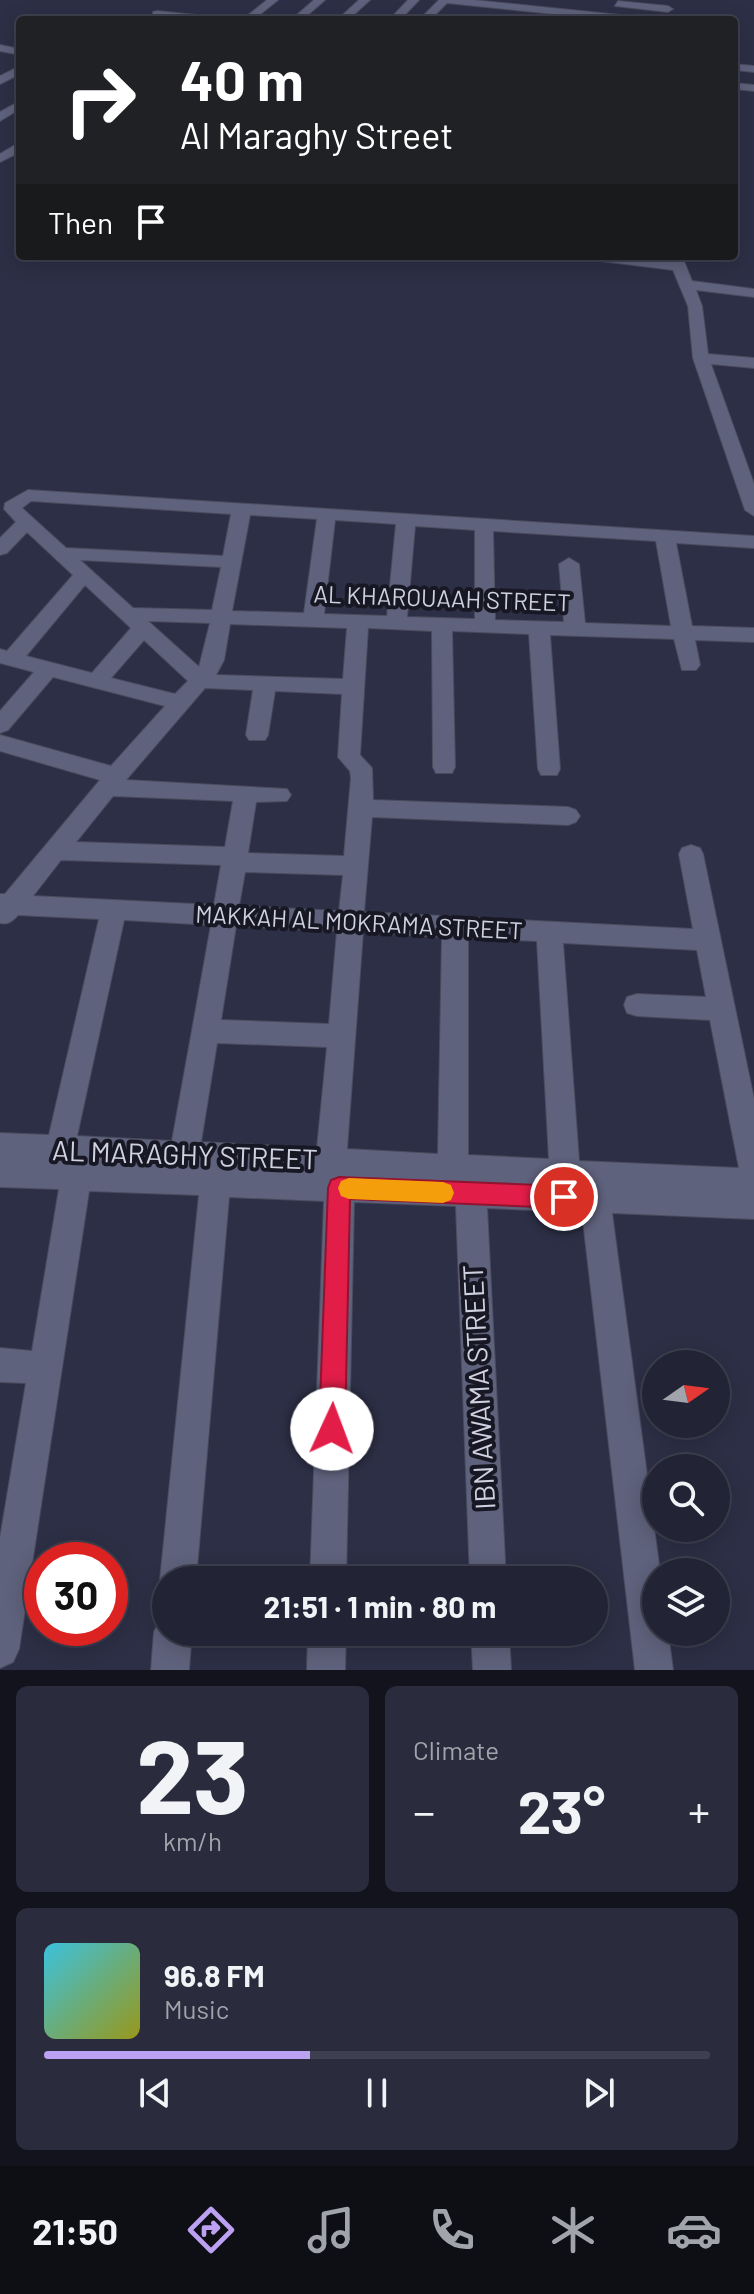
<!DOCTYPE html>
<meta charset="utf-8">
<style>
body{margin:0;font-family:Barlow,sans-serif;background:#2a2b3c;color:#f1f3f6;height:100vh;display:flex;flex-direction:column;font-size:30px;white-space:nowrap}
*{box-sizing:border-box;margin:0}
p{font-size:26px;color:#a2a4ac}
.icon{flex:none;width:44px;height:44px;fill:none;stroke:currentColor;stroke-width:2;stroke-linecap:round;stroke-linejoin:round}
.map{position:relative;height:1670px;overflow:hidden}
.details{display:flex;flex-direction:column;gap:16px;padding:16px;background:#13131d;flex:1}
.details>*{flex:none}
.guide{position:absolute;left:16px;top:16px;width:722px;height:244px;border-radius:8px;box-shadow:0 4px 20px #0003,0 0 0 2px #3f404f;background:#202124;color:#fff;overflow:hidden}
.needle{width:52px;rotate:76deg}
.buttons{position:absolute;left:642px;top:1350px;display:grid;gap:16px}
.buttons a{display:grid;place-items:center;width:88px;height:88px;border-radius:50%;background:#222334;box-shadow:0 4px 20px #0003,0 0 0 2px #3f404f;font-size:40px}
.speed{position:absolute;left:24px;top:1542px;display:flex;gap:16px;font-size:40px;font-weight:700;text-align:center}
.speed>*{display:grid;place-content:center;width:104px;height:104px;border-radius:50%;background:#222334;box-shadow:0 4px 20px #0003,0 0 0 2px #3f404f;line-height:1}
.speed .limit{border:12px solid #d22;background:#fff;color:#111}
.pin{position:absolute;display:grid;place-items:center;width:68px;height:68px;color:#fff;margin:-34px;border:4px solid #fff;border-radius:50%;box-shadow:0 2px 8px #0007}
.me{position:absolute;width:88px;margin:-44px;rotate:2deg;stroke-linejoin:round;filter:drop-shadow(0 0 6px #0008)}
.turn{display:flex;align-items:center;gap:28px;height:168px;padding:0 32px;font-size:36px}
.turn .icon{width:104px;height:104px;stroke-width:2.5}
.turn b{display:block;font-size:56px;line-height:68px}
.then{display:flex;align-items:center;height:76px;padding:0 32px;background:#0003;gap:16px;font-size:30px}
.big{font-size:60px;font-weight:700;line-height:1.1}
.details .tile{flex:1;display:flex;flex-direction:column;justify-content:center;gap:12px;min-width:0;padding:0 28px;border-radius:12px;background:#2a2b3c}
.details .dial{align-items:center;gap:0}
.dial b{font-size:104px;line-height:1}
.song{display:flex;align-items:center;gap:24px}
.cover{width:96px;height:96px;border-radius:12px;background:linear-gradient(135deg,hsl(190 70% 55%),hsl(60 70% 35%))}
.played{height:8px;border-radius:4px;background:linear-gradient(90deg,#bca0f2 40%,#3f404f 40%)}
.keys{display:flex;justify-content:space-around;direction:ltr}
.heat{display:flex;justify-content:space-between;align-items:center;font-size:44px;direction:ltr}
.details .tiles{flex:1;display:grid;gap:16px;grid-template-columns:1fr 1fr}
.tile:last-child{grid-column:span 2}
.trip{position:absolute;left:152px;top:1566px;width:456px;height:80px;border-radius:40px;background:#222334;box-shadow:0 4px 20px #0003,0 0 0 2px #3f404f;font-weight:700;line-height:80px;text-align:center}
.tabs{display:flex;height:128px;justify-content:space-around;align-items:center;background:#0e0e15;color:#a2a4ac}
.tabs .icon{width:56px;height:56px}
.tabs .current{color:#bca0f2}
.tabs b{font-size:36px;color:#f1f3f6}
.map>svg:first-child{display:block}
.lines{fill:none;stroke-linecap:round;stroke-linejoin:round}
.minor-casing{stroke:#4a4b5e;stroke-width:2}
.minor{fill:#5f627c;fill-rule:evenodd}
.route{fill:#e11d48;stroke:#92132f;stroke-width:2}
.slow{fill:#f59e0b}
.labels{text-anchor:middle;stroke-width:8;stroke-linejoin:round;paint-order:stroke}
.street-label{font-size:24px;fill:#cfd1e0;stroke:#171823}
.near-street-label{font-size:28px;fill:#cfd1e0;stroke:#171823}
</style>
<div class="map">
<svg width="754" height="1670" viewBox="0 0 754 1670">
<rect width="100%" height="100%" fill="#2d2f46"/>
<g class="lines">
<g class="minor-casing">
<path id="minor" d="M267 0H278L253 20H242Z
M314 0H325L302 20H291Z
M359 0H370L348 20H337Z
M408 0H419L400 20H389Z
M439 0H473L640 17 645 20H610L447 3 430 20H419Z
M618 1 668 6 673 9 668 12 615 6Z
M157 11 216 17 221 20 153 16V12Z
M0 45 20 49V55L0 51Z
M734 64 754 66V72L734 70Z
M20 66V74L0 84V76Z
M734 83 754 85V91L734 89Z
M20 101V109L0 121V112Z
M20 142V152L0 162V154Z
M586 256 670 261 668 256H682L692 281 754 289V297L696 290 702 306 708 354 754 358V368L711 364 754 484V516L745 510 693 358 688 306 673 270 593 260Z
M28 490 754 536V548L676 543 692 626 754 628V642L695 640 700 665 696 670H682L674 639 550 635 560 769 557 775H541L538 769 529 634 452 631 455 767 452 773H436L433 767 432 631 368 628 360 755 372 768 373 800 568 807 576 810 580 816 576 822 568 825 372 817 364 912 693 929 679 854 682 848 691 845 700 848 703 854 754 1099V1219L612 1213 660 1572H656V1632H668L673 1670H635L582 1212 487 1208 506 1580H470L456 1206 354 1202 346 1580H310L324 1201 229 1197 196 1580H166V1593L160 1580 199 1195 89 1191 19 1649 13 1662 0 1668V1538L26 1383 0 1382V1348L32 1351 59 1189 0 1187V1133L49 1135 99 919 18 915C13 921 8 925 0 923V894H5L100 780 0 751V735L111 766 165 706 53 677 8 730 0 733V711L34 672 0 663V649L7 651 73 575 27 532 7 553 0 555V538L16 522 4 509 5 503ZM31 501 231 514 223 556 66 548 22 508ZM250 515 317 519 304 613 232 611ZM335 520 396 524 387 616 324 614ZM415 526 475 530V619L407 617ZM493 531 656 541 671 626 585 623 579 564 569 558 559 564 564 622 495 620ZM80 560 221 567 212 610 133 608ZM85 585 131 628 92 673 26 656ZM148 621 210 623 199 667ZM230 624 347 628 343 679 216 675 224 660ZM144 640 188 681 175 694 111 678ZM205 688 253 690 246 735 249 740H265L268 735 275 691 342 694 338 757 350 771 351 778 344 856 248 853 256 802 287 801 291 795 287 789 126 780ZM113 796 233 801 225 847 76 842ZM61 860 221 865 214 905 33 896ZM245 872 343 875 339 911 239 906ZM124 920 211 925 172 1141 77 1136ZM236 926 337 931 329 1024 221 1020ZM363 932 442 937 438 1154 347 1149ZM468 938 537 941 549 1159 468 1155ZM563 943 697 950 706 997 637 994 627 997 624 1005 627 1013 637 1016 710 1020 739 1168 579 1161ZM217 1043 327 1047 317 1148 201 1142Z
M166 1616V1632H192L189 1670H151L154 1632 160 1619Z
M308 1632H346L345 1670H307Z
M471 1632H509L511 1670H473Z"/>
</g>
<use href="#minor" class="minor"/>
</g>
<path class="route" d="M339 1177 564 1186 572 1189 575 1197 572 1205 564 1208 350 1199 345 1429 342 1438 332 1442 323 1438 319 1429 328 1188 331 1180Z"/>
<path class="slow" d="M349 1178 443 1182 451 1185 454 1193 451 1200 443 1203 349 1199 341 1196 338 1188 341 1181Z"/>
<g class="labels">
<g class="street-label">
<text transform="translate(442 599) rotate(2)" y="8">AL KHAROUAAH STREET</text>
<text transform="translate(359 923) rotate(3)" y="8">MAKKAH AL MOKRAMA STREET</text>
</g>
<g class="near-street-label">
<text transform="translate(185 1155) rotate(2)" y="10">AL MARAGHY STREET</text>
<text transform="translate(479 1387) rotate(-93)" y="10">IBN AWAMA STREET</text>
</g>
</g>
</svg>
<div class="buttons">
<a><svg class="needle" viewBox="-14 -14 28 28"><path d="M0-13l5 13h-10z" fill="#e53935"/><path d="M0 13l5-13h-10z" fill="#a2a4ac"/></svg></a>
<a><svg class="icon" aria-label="search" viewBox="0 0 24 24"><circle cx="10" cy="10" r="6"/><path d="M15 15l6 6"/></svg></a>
<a><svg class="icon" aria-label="layers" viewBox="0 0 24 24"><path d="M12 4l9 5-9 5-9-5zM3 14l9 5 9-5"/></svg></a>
</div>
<div class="speed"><div class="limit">30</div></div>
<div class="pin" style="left:564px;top:1197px;background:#d93025"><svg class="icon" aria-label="arrive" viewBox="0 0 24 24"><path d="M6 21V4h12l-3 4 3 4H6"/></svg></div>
<svg class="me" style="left:332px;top:1429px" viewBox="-20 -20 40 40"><circle r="19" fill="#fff"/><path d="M0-13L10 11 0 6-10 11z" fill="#e11d48"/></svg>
<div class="trip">21:51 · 1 min · 80 m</div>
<div class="guide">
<div class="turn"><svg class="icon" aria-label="right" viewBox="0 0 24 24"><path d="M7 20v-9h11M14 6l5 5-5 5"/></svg><div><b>40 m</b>Al Maraghy Street</div></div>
<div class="then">Then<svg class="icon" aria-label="arrive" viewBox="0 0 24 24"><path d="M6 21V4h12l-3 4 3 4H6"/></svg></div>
</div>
</div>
<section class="details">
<div class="tiles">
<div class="tile dial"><b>23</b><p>km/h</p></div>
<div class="tile"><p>Climate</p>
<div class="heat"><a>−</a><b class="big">23°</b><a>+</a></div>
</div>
<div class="tile">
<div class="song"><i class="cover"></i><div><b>96.8 FM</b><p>Music</p></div></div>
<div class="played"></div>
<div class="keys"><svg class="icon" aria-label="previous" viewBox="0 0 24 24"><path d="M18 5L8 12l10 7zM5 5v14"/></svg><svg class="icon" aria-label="pause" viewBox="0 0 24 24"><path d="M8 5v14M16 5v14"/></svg><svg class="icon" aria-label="next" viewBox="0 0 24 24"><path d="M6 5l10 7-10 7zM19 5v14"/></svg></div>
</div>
</div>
</section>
<nav class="tabs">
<b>21:50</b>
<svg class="icon current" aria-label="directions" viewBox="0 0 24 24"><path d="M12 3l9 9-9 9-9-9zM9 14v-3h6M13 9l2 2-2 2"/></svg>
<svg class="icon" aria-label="music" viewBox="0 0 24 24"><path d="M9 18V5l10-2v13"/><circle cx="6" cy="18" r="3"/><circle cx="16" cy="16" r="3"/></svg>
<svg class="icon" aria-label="phone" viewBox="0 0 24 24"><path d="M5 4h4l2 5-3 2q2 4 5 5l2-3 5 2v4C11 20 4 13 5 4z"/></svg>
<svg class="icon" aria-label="climate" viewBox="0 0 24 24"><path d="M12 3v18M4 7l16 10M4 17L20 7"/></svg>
<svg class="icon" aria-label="car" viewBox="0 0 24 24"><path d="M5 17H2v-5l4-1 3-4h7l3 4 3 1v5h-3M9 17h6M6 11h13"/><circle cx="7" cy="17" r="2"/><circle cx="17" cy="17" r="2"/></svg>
</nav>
